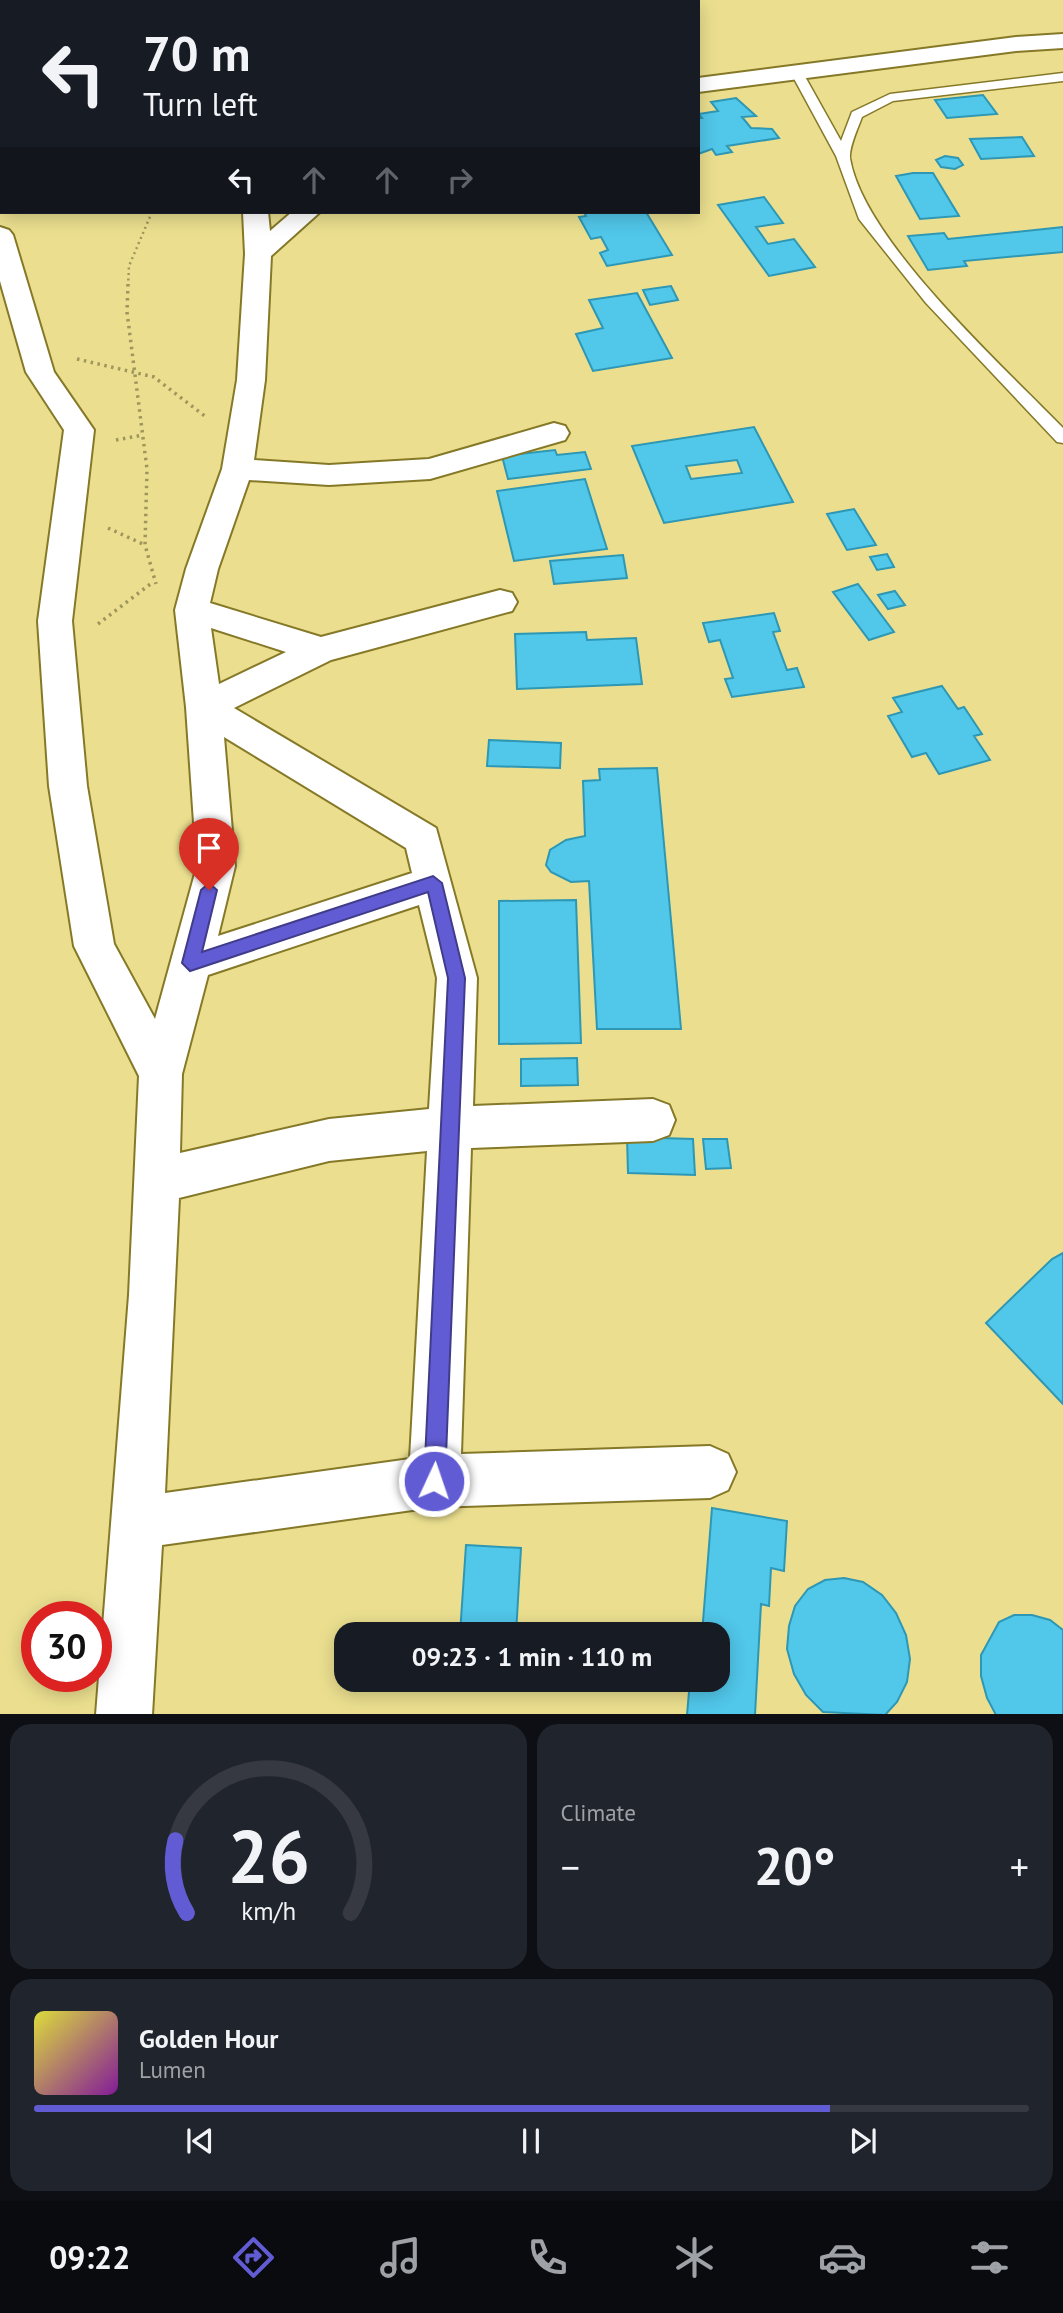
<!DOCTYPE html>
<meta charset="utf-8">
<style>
body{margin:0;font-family:"PT Sans",sans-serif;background:#20242c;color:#f1f3f6;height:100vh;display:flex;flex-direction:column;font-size:26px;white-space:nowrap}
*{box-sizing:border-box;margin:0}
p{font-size:23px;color:#9ea1a6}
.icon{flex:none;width:38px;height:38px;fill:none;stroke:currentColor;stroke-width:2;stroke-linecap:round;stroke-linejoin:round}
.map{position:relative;height:1714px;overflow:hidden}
.panel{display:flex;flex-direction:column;gap:10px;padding:10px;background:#0d0f14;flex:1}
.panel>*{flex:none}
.guide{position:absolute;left:0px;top:0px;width:700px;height:214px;box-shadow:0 4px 18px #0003;background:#171b24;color:#f1f3f6;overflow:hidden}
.speed{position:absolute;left:21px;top:1601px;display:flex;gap:14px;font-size:35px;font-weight:700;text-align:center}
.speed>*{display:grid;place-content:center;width:91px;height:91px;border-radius:50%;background:#171b24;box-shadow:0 4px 18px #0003;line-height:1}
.speed .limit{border:10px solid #d22;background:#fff;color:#111}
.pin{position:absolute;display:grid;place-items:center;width:60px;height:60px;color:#fff;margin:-72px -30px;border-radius:50% 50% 50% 0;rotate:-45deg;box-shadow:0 0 7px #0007}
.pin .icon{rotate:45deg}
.me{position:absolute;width:77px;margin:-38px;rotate:3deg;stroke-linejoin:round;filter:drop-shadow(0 0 5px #0008)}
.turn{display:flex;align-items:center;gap:24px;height:147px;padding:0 28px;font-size:32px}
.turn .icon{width:91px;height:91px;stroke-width:2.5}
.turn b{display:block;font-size:49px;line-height:60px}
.lanes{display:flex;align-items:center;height:66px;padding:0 28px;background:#0003;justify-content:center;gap:35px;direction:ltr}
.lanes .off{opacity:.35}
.big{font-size:52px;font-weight:700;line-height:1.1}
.panel .tile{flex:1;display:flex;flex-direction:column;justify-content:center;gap:10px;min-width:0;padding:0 24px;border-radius:21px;background:#20242c}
.panel .dial{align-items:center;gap:0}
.dial svg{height:182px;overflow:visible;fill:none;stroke:#363941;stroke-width:7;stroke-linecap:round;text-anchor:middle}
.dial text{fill:#f1f3f6;stroke:none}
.song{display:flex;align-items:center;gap:21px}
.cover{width:84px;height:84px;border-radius:10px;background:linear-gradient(135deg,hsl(60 70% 55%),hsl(290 70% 35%))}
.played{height:7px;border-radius:4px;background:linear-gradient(90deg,#625cd4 80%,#363941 80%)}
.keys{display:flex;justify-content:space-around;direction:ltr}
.heat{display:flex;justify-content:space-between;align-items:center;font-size:38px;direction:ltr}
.panel .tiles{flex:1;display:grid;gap:10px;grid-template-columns:1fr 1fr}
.tile:last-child{grid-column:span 2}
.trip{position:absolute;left:334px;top:1622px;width:396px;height:70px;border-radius:21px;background:#171b24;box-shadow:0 4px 18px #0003;font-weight:700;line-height:70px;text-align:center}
.dock{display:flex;height:112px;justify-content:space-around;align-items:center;background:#090b0e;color:#9ea1a6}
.dock .icon{width:49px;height:49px}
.dock .active{color:#625cd4}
.dock b{font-size:32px;color:#f1f3f6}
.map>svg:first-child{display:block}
.building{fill:#51c7ea;stroke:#2e97b4;stroke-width:2;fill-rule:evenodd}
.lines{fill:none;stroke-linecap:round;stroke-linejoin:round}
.lane-casing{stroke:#857928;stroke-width:3}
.street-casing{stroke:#857928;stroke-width:4}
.path-far1{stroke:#9f965d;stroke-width:2.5;stroke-dasharray:2 3.5;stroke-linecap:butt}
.path{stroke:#9f965d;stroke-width:3.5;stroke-dasharray:2.5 4.5;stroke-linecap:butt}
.lane{fill:#fff;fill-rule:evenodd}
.street{fill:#fff;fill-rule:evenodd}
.route{fill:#625cd4;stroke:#403c8a;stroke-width:2}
</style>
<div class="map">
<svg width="1063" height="1715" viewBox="0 0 1063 1715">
<rect width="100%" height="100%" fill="#ebdf8f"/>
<path class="building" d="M983 95 997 114 947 118 935 100Z
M736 98 756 116 742 117 751 128 772 129 779 138 727 146 732 152 716 155 712 149 698 154V118H702L699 114 718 111 711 102Z
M1022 137 1034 156 981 159 970 139Z
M945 156 958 158 963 165 955 169 941 167 936 160Z
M913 173H933L959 216 920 219 896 176Z
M764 197 783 223 756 227 768 244 794 239 815 267 769 276 718 205Z
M584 212H646L672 255 607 266 600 253 608 250 601 237 591 239 579 217 586 216Z
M1063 227V252L964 261 967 266 928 270 908 236 944 233 948 239Z
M671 286 678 300 650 305 643 290Z
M637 293 672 358 593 371 576 334 603 328 589 300Z
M754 427 793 502 664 523 632 446ZM737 460 742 473 691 479 686 466Z
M555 450 557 455 585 452 591 469 508 479 502 456Z
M585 479 607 549 514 561 497 491Z
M854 509 876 545 847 550 827 514Z
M887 554 894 567 877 570 870 557Z
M623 555 627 578 554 584 550 561Z
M858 584 894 632 869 640 833 592Z
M895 591 905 605 888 609 878 595Z
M774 613 780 631 773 632 787 670 797 668 804 687 732 697 725 679 733 678 720 640 709 642 703 623Z
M586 632 587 640 636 638 642 684 517 689 515 634Z
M942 686 958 709 964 707 982 734 974 736 990 760 939 774 926 753 912 757 888 716 902 712 893 698Z
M489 740 561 743 560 768 487 766Z
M657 768 681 1029H597L589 881 571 882 551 872 546 865 550 850 566 840 585 836 583 781 600 780 599 769Z
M576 900 581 1043 499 1044V901Z
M577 1058 578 1085 521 1086V1059Z
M627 1137 693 1139 695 1175 628 1173Z
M703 1139H727L731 1168 706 1169Z
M1063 1253V1404L986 1323 1052 1259Z
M712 1508 787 1521 784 1571 771 1568 769 1606 761 1604 755 1715H687L690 1680H718V1634H702Z
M466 1545 521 1548 516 1634H460Z
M844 1578 863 1582 882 1595 896 1613 906 1635 910 1659 907 1682 897 1702 885 1715 823 1712 806 1695 794 1674 787 1649 789 1626 795 1606 808 1589 825 1580Z
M1014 1615H1032L1050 1620 1063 1630V1715H996L987 1698 981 1676V1655L999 1622Z"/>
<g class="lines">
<g class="lane-casing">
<path id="lane" d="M793 70 803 73 841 141 852 112 890 94 1063 73V81L893 101 862 117C858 128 849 147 850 158 863 240 1004 367 1063 428V443L1057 442 926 303 859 219 836 156 791 73Z"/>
</g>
<g class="street-casing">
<path id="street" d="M205 0H225V2H205Z
M1063 34V48L1016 51 698 92V78L1016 37Z
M0 145H2V159H0Z
M243 212H268L270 231 292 212H320L271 256 265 380 254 460 329 465 429 459 554 423 565 426 569 433 565 440 430 479 329 485 249 480 218 569 210 603 321 637 500 590 512 593 517 602 512 611 331 660 234 708 436 828 477 978 473 1106 653 1099 669 1105 675 1120 669 1135 653 1141 471 1148 461 1454 710 1446 728 1454 736 1472 728 1490 710 1498 434 1507 162 1545 152 1715H96L129 1295 139 1076 74 946 49 786 38 621 64 430 26 372 0 281V227L9 230 13 235 54 372 94 430 72 621 87 786 114 944 155 1019 197 866 186 707 175 610 186 569 222 469 237 380 245 254ZM211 628 286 652 219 684ZM224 737 406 848 412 873 218 936 235 866ZM419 905 437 978 429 1109 329 1119 180 1153 182 1074 208 975ZM427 1151 410 1459 165 1493 179 1198 329 1161Z"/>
</g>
<path class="path-far1" d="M128 286 129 266 152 212"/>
<path class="path" d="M128 284 127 312 147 469 145 545 156 584
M77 359 154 377 206 417
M116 440 143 435
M108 528 145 545
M98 624 153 582"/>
<use href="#lane" class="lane"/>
<use href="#street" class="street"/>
</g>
<path class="route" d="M433 876 442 883 465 978 445 1481 442 1489 434 1492 427 1489 424 1481 448 978 428 892 190 971 182 963 201 890 209 883 217 890 202 952Z"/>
</svg>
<div class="speed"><div class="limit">30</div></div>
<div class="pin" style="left:209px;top:890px;background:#d93025"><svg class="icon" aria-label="arrive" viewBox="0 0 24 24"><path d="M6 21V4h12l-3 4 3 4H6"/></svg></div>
<svg class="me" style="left:434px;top:1481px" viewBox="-20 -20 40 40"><circle r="17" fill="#625cd4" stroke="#fff" stroke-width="3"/><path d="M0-11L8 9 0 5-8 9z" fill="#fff"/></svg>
<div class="trip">09:23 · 1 min · 110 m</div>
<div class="guide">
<div class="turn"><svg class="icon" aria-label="left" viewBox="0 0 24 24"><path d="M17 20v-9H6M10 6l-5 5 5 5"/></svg><div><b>70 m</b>Turn left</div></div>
<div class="lanes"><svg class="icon" aria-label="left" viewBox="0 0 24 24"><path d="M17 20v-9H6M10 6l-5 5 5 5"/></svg><svg class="icon off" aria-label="ahead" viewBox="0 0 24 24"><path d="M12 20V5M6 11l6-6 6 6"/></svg><svg class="icon off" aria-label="ahead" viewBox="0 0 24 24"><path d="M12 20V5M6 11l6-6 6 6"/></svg><svg class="icon off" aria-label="right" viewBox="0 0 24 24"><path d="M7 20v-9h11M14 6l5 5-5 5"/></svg></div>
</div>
</div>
<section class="panel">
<div class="tiles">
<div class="tile dial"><svg viewBox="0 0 100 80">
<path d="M14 69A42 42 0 1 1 86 69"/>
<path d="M14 69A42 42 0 0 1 9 37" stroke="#625cd4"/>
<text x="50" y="56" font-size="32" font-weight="700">26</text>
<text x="50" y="72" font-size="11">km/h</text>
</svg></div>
<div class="tile"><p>Climate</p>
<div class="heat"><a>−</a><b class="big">20°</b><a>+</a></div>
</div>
<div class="tile">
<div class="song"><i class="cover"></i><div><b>Golden Hour</b><p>Lumen</p></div></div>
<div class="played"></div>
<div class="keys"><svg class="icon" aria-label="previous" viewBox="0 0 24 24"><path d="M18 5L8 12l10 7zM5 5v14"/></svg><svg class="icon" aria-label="pause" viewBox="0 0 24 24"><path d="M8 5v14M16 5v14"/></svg><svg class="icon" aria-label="next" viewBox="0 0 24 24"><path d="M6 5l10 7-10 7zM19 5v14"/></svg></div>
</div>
</div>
</section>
<nav class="dock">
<b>09:22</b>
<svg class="icon active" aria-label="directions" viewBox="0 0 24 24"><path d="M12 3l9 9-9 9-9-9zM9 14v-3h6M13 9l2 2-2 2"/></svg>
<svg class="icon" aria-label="music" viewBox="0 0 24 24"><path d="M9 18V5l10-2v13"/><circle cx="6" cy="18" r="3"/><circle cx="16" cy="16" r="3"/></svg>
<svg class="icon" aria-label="phone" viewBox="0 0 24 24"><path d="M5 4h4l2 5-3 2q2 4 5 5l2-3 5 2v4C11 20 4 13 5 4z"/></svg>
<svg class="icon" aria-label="climate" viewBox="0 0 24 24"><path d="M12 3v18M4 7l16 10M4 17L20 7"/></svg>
<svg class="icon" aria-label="car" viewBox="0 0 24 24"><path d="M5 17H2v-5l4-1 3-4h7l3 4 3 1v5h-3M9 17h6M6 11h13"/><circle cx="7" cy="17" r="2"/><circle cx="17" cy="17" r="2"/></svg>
<svg class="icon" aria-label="filters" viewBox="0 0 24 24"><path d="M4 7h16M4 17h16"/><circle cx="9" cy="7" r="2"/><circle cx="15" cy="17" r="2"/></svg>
</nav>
